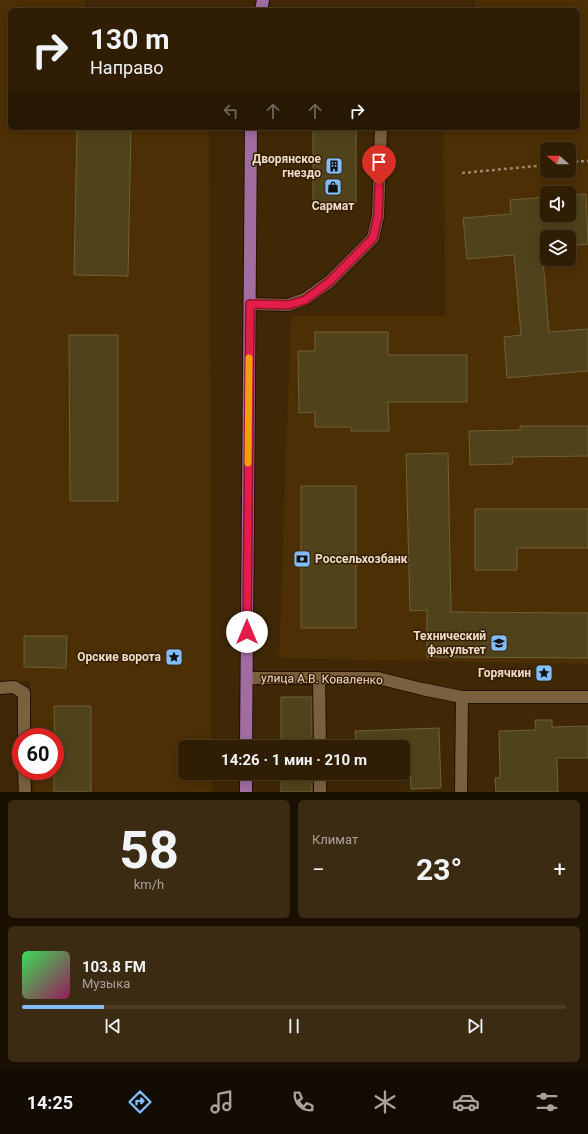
<!DOCTYPE html>
<html lang="ru">
<meta charset="utf-8">
<style>
body{margin:0;font-family:Roboto,sans-serif;background:#3c2b13;color:#f1f3f6;height:100vh;display:flex;flex-direction:column;font-size:15px;white-space:nowrap}
*{box-sizing:border-box;margin:0}
p{font-size:13px;color:#a8a29a}
.icon{flex:none;width:22px;height:22px;fill:none;stroke:currentColor;stroke-width:2;stroke-linecap:round;stroke-linejoin:round}
.map{position:relative;height:792px;overflow:hidden}
.sheet{display:flex;flex-direction:column;gap:8px;padding:8px;background:#1a1002;flex:1}
.sheet>*{flex:none}
.banner{position:absolute;left:8px;top:8px;width:572px;height:122px;border-radius:6px;box-shadow:0 2px 10px #0003,0 0 0 1px #4b3c26;background:#301e04;color:#f1f3f6;overflow:hidden}
.needle{width:26px;rotate:290deg}
.fabs{position:absolute;left:540px;top:142px;display:grid;gap:8px}
.fabs a{display:grid;place-items:center;width:36px;height:36px;border-radius:6px;background:#301e04;box-shadow:0 2px 10px #0003,0 0 0 1px #4b3c26;font-size:20px}
.speed{position:absolute;left:12px;top:728px;display:flex;gap:8px;font-size:20px;font-weight:700;text-align:center}
.speed>*{display:grid;place-content:center;width:52px;height:52px;border-radius:50%;background:#301e04;box-shadow:0 2px 10px #0003,0 0 0 1px #4b3c26;line-height:1}
.speed .limit{border:6px solid #d22;background:#fff;color:#111}
.pin{position:absolute;display:grid;place-items:center;width:34px;height:34px;color:#fff;margin:-41px -17px;border-radius:50% 50% 50% 0;rotate:-45deg;box-shadow:0 0 4px #0007}
.pin .icon{rotate:45deg}
.me{position:absolute;width:44px;margin:-22px;rotate:0deg;stroke-linejoin:round;filter:drop-shadow(0 0 3px #0008)}
.turn{display:flex;align-items:center;gap:14px;height:84px;padding:0 16px;font-size:18px}
.turn .icon{width:52px;height:52px;stroke-width:2.5}
.turn b{display:block;font-size:28px;line-height:34px}
.lanes{display:flex;align-items:center;height:38px;padding:0 16px;background:#0003;justify-content:center;gap:20px;direction:ltr}
.lanes .off{opacity:.35}
.big{font-size:30px;font-weight:700;line-height:1.1}
.sheet .card{flex:1;display:flex;flex-direction:column;justify-content:center;gap:6px;min-width:0;padding:0 14px;border-radius:6px;background:#3c2b13}
.sheet .dial{align-items:center;gap:0}
.dial b{font-size:52px;line-height:1}
.song{display:flex;align-items:center;gap:12px}
.cover{width:48px;height:48px;border-radius:6px;background:linear-gradient(135deg,hsl(130 70% 55%),hsl(330 70% 35%))}
.played{height:4px;border-radius:2px;background:linear-gradient(90deg,#82bcfa 15%,#4b3c26 15%)}
.keys{display:flex;justify-content:space-around;direction:ltr}
.heat{display:flex;justify-content:space-between;align-items:center;font-size:22px;direction:ltr}
.sheet .tiles{flex:1;display:grid;gap:8px;grid-template-columns:1fr 1fr}
.card:last-child{grid-column:span 2}
.trip{position:absolute;left:178px;top:740px;width:232px;height:40px;border-radius:6px;background:#301e04;box-shadow:0 2px 10px #0003,0 0 0 1px #4b3c26;font-weight:700;line-height:40px;text-align:center}
.dock{display:flex;height:64px;justify-content:space-around;align-items:center;background:#130c02;color:#a8a29a}
.dock .icon{width:28px;height:28px}
.dock .current{color:#82bcfa}
.dock b{font-size:18px;color:#f1f3f6}
.map>svg:first-child{display:block}
.built{fill:#4c2f04;fill-rule:evenodd}
.building{fill:#50431c;stroke:#6e6039}
.lines{fill:none;stroke-linecap:round;stroke-linejoin:round}
.minor-casing{stroke:#231200;stroke-width:14}
.major-casing{stroke:#231200;stroke-width:14}
.path{stroke:#9c886f;stroke-width:2.5;stroke-dasharray:3 3;stroke-linecap:butt}
.minor{stroke:#7b603f;stroke-width:12}
.major{stroke:#a06da1;stroke-width:12}
.route-casing{stroke:#92132f;stroke-width:10}
.route{stroke:#e11d48;stroke-width:7}
.slow{stroke:#f59e0b;stroke-width:7}
.labels{text-anchor:middle;stroke-width:3;stroke-linejoin:round;paint-order:stroke}
.poi-label{font-size:12px;font-weight:bold;fill:#edddcc;stroke:#361e00;text-anchor:end}
.street-label{font-size:12px;fill:#edddcc;stroke:#361e00}
</style>
<div class="map">
<svg width="588" height="792" viewBox="0 0 588 792">
<rect width="100%" height="100%" fill="#402806"/>
<path class="built" d="M0 0H85V10H10V128H209L211 747H185V773H212V792H34L33 771H55V737H32L30 681 0 684Z
M475 0H588V664L279 658 291 316H446L443 128H578V10H475ZM547 149H569V171H547ZM547 193H569V215H547ZM547 237H569V259H547Z"/>
<path class="building" d="M77 128H131L128 276 74 275Z
M313 128H356V203H313Z
M586 194 588 244 569 246V237H547V248H542L549 332 588 329V371L507 378 504 337 521 335 514 255 467 259 463 218 511 214 510 200 547 197V215H569V195Z
M315 332H388V355H467V402H388L389 431H351V427H315V412L299 413 298 351H315Z
M69 335H118V501H70Z
M520 426H588V456L512 457 513 464 470 465 469 431 520 430Z
M448 453 451 612 588 613V658L427 657V610L410 611 406 454Z
M301 486H356V628H301Z
M475 509H588V548H517V570H475Z
M24 636H67L66 668 24 667Z
M281 697H312V747H281Z
M54 706H91V792H54V771H55Z
M535 720H552V727L588 726V758H557L558 792H496L495 778H500L499 731 536 730Z
M439 728 441 788 411 789 410 765H403V747H356L355 731Z
M281 773H312V792H281Z"/>
<g class="lines">
<g class="minor-casing">
<path id="minor" d="M250 304 288 305 305 299 329 282 373 238 378 216 381 128
M247 678H378L422 689 462 697H588
M319 678 320 747
M0 688 14 687 24 693V737
M24 771 25 792
M320 773V792
M461 792 462 697"/>
</g>
<g class="major-casing">
<path id="major" d="M261 10 263 0
M246 747 251 128
M246 792V773"/>
</g>
<path class="path" d="M569 162 588 161
M462 173 547 165"/>
<use href="#minor" class="minor"/>
<use href="#major" class="major"/>
</g>
<g class="lines">
<g class="route-casing">
<path id="route" d="M247 632 250 304 288 305 305 300 329 282 373 238 378 216 379 186"/>
</g>
<use href="#route" class="route"/>
<path class="slow" d="M248 463 249 358"/>
</g>
<defs>
<g id="building-square" transform="scale(0.9)"><rect x="-9" y="-9" width="18" height="18" rx="4" fill="#82bcfa" stroke="#361e00"/><path d="M-4-6H4V6H1V3H-1V6H-4ZM-2.5-4.3h1.7v1.8h-1.7ZM.8-4.3h1.7v1.8H.8ZM-2.5-1h1.7V.8h-1.7ZM.8-1h1.7V.8H.8Z" fill="#111"/></g>
<g id="shop-square" transform="scale(0.9)"><rect x="-9" y="-9" width="18" height="18" rx="4" fill="#82bcfa" stroke="#361e00"/><path d="M-5-2.5h2.3a2.7 3.5 0 0 1 5.4 0H5L5.5 6h-11ZM-1.5-2.5h3a1.5 2.3 0 0 0-3 0Z" fill="#111"/></g>
<g id="bank-square" transform="scale(0.9)"><rect x="-9" y="-9" width="18" height="18" rx="4" fill="#82bcfa" stroke="#361e00"/><path d="M-6-4H6V4H-6ZM0-2.3a2.3 2.3 0 1 0 0 4.6a2.3 2.3 0 1 0 0-4.6Z" fill="#111"/></g>
<g id="university-square" transform="scale(0.9)"><rect x="-9" y="-9" width="18" height="18" rx="4" fill="#82bcfa" stroke="#361e00"/><path d="M0-5L7-2L0 1L-7-2ZM-4 1L0 2.5L4 1V4Q0 6-4 4Z" fill="#111"/></g>
<g id="sight-square" transform="scale(0.9)"><rect x="-9" y="-9" width="18" height="18" rx="4" fill="#82bcfa" stroke="#361e00"/><path d="M0-6L1.8-2.2L6-1.7L2.9 1.2L3.7 5.4L0 3.3L-3.7 5.4L-2.9 1.2L-6-1.7L-1.8-2.2Z" fill="#111"/></g>
</defs>
<g fill-rule="evenodd">
<use href="#building-square" x="334" y="166"/>
<use href="#shop-square" x="333" y="187"/>
<use href="#bank-square" x="302" y="559"/>
<use href="#university-square" x="499" y="643"/>
<use href="#sight-square" x="174" y="657"/>
<use href="#sight-square" x="544" y="673"/>
</g>
<g class="labels">
<g class="poi-label">
<text x="321" y="163">Дворянское<tspan x="321" dy="14">гнездо</tspan></text>
<text x="333" y="210" text-anchor="middle">Сармат</text>
<text x="315" y="563" text-anchor="start">Россельхозбанк</text>
<text x="486" y="640">Технический<tspan x="486" dy="14">факультет</tspan></text>
<text x="161" y="661">Орские ворота</text>
<text x="531" y="677">Горячкин</text>
</g>
<g class="street-label">
<text transform="translate(322 679) rotate(1)" y="4">улица А.В. Коваленко</text>
</g>
</g>
</svg>
<div class="fabs">
<a><svg class="needle" viewBox="-14 -14 28 28"><path d="M0-13l5 13h-10z" fill="#e53935"/><path d="M0 13l5-13h-10z" fill="#a8a29a"/></svg></a>
<a><svg class="icon" aria-label="sound" viewBox="0 0 24 24"><path d="M4 9h4l5-4v14l-5-4H4zM17 9q2 3 0 6"/></svg></a>
<a><svg class="icon" aria-label="layers" viewBox="0 0 24 24"><path d="M12 4l9 5-9 5-9-5zM3 14l9 5 9-5"/></svg></a>
</div>
<div class="speed"><div class="limit">60</div></div>
<div class="pin" style="left:379px;top:186px;background:#d93025"><svg class="icon" aria-label="arrive" viewBox="0 0 24 24"><path d="M6 21V4h12l-3 4 3 4H6"/></svg></div>
<svg class="me" style="left:247px;top:632px" viewBox="-20 -20 40 40"><circle r="19" fill="#fff"/><path d="M0-13L10 11 0 6-10 11z" fill="#e11d48"/></svg>
<div class="trip">14:26 · 1 мин · 210 m</div>
<div class="banner">
<div class="turn"><svg class="icon" aria-label="right" viewBox="0 0 24 24"><path d="M7 20v-9h11M14 6l5 5-5 5"/></svg><div><b>130 m</b>Направо</div></div>
<div class="lanes"><svg class="icon off" aria-label="left" viewBox="0 0 24 24"><path d="M17 20v-9H6M10 6l-5 5 5 5"/></svg><svg class="icon off" aria-label="ahead" viewBox="0 0 24 24"><path d="M12 20V5M6 11l6-6 6 6"/></svg><svg class="icon off" aria-label="ahead" viewBox="0 0 24 24"><path d="M12 20V5M6 11l6-6 6 6"/></svg><svg class="icon" aria-label="right" viewBox="0 0 24 24"><path d="M7 20v-9h11M14 6l5 5-5 5"/></svg></div>
</div>
</div>
<section class="sheet">
<div class="tiles">
<div class="card dial"><b>58</b><p>km/h</p></div>
<div class="card"><p>Климат</p>
<div class="heat"><a>−</a><b class="big">23°</b><a>+</a></div>
</div>
<div class="card">
<div class="song"><i class="cover"></i><div><b>103.8 FM</b><p>Музыка</p></div></div>
<div class="played"></div>
<div class="keys"><svg class="icon" aria-label="previous" viewBox="0 0 24 24"><path d="M18 5L8 12l10 7zM5 5v14"/></svg><svg class="icon" aria-label="pause" viewBox="0 0 24 24"><path d="M8 5v14M16 5v14"/></svg><svg class="icon" aria-label="next" viewBox="0 0 24 24"><path d="M6 5l10 7-10 7zM19 5v14"/></svg></div>
</div>
</div>
</section>
<nav class="dock">
<b>14:25</b>
<svg class="icon current" aria-label="directions" viewBox="0 0 24 24"><path d="M12 3l9 9-9 9-9-9zM9 14v-3h6M13 9l2 2-2 2"/></svg>
<svg class="icon" aria-label="music" viewBox="0 0 24 24"><path d="M9 18V5l10-2v13"/><circle cx="6" cy="18" r="3"/><circle cx="16" cy="16" r="3"/></svg>
<svg class="icon" aria-label="phone" viewBox="0 0 24 24"><path d="M5 4h4l2 5-3 2q2 4 5 5l2-3 5 2v4C11 20 4 13 5 4z"/></svg>
<svg class="icon" aria-label="climate" viewBox="0 0 24 24"><path d="M12 3v18M4 7l16 10M4 17L20 7"/></svg>
<svg class="icon" aria-label="car" viewBox="0 0 24 24"><path d="M5 17H2v-5l4-1 3-4h7l3 4 3 1v5h-3M9 17h6M6 11h13"/><circle cx="7" cy="17" r="2"/><circle cx="17" cy="17" r="2"/></svg>
<svg class="icon" aria-label="filters" viewBox="0 0 24 24"><path d="M4 7h16M4 17h16"/><circle cx="9" cy="7" r="2"/><circle cx="15" cy="17" r="2"/></svg>
</nav>
